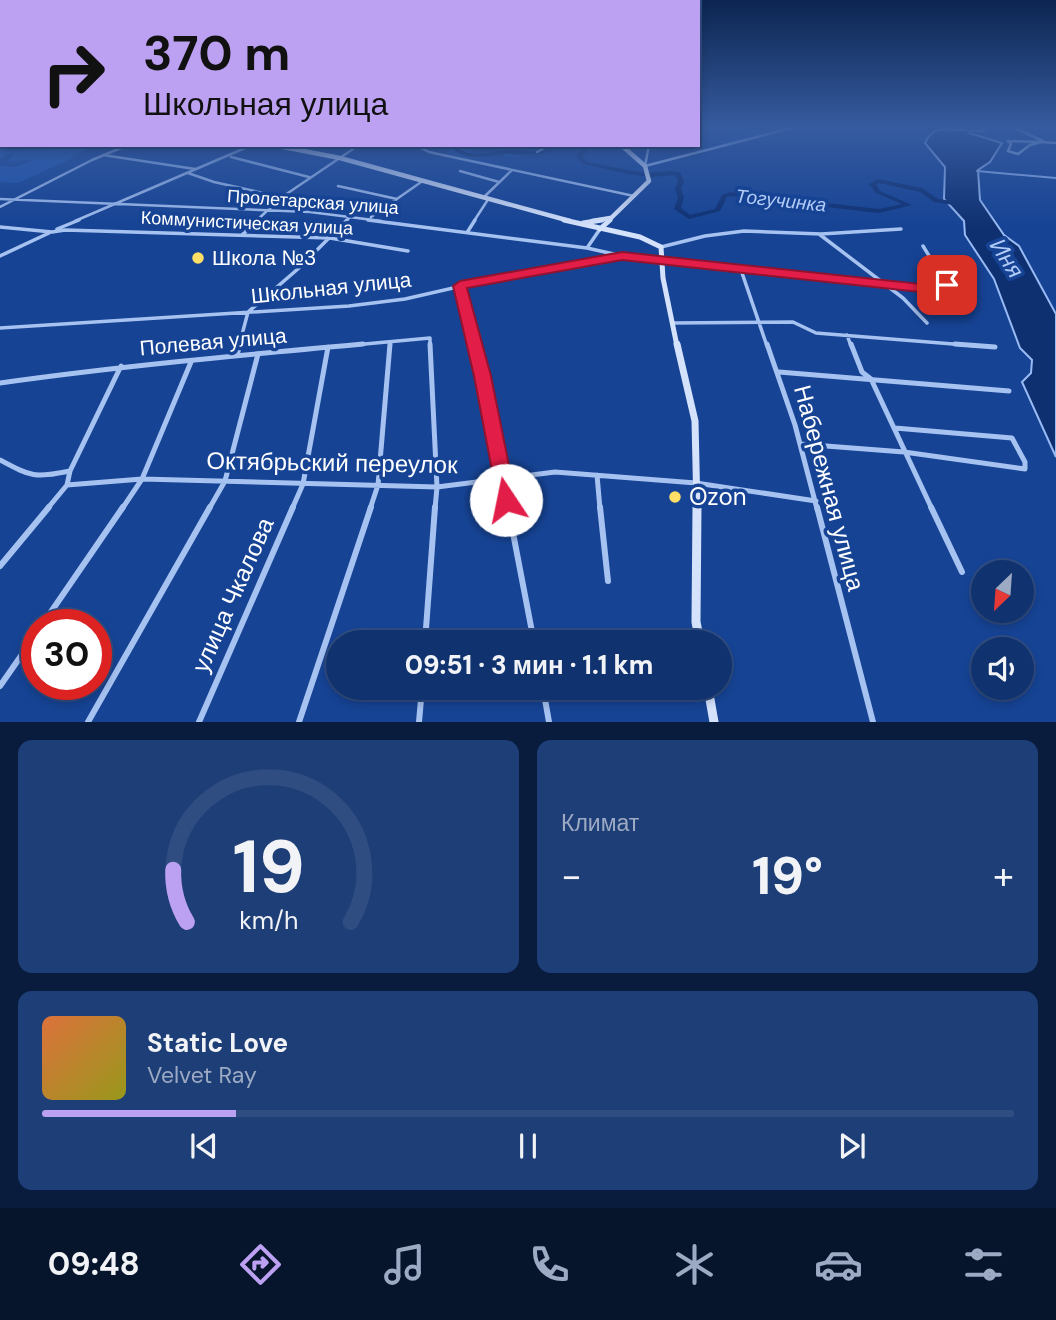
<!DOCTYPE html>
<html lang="ru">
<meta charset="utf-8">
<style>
body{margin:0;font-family:"DM Sans",sans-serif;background:#1e3e77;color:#f1f3f6;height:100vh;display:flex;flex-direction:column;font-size:26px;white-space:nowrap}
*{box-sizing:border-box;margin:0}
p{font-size:23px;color:#9caac3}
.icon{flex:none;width:38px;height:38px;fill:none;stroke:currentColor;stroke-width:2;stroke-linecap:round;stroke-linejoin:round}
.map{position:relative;height:722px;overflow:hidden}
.panel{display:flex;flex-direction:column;gap:18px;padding:18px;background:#091c3d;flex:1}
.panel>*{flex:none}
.hud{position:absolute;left:0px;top:0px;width:700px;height:147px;box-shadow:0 4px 10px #0003,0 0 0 2px #304d82;background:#bca0f2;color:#111;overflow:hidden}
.needle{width:46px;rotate:205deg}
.controls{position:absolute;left:971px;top:560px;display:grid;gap:14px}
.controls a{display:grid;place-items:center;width:63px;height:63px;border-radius:50%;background:#10326f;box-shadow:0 4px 10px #0003,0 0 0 2px #304d82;font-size:35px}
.speed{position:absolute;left:21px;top:609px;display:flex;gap:14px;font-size:35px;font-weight:700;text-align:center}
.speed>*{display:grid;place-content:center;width:91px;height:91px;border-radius:50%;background:#10326f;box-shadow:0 4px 10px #0003,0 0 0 2px #304d82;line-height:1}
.speed .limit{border:10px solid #d22;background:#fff;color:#111}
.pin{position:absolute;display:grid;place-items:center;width:60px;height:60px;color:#fff;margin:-30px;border-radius:14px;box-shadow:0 4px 10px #0006}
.me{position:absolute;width:77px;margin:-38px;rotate:349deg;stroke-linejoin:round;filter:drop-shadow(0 0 5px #0008)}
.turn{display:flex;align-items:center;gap:24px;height:147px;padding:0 28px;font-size:32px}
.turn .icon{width:91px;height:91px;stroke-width:2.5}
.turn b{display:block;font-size:49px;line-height:60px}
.big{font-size:52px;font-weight:800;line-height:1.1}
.panel .card{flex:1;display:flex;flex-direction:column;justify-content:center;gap:10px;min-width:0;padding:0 24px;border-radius:14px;background:#1e3e77}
.panel .dial{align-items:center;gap:0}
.dial svg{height:182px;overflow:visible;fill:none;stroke:#304d82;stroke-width:7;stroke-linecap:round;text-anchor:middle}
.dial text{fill:#f1f3f6;stroke:none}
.song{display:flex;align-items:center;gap:21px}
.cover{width:84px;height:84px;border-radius:10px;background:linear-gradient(135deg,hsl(20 70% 55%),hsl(60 70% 35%))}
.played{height:7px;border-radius:4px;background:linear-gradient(90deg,#bca0f2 20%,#304d82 20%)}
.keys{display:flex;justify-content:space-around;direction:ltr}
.heat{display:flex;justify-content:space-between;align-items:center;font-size:38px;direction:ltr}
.panel .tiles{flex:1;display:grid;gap:18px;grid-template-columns:1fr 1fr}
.card:last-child{grid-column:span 2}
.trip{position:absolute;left:326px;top:630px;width:406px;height:70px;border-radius:35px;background:#10326f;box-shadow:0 4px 10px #0003,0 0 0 2px #304d82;font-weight:800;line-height:70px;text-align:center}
.menu{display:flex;height:112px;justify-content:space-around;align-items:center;background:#06142c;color:#9caac3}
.menu .icon{width:49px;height:49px}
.menu .active{color:#bca0f2}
.menu b{font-size:32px;color:#f1f3f6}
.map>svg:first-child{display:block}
.green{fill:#1e53ae}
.water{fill:#0e3071;stroke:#99bbf4;stroke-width:2}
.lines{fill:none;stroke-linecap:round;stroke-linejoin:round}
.stream{stroke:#99bbf4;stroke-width:2}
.river{fill:#0e3071;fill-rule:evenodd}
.street-far3{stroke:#a6c2f1;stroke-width:2.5}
.street-far2{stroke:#a6c2f1;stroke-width:3.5}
.street-far1{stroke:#a6c2f1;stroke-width:5}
.street{stroke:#a6c2f1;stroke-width:6}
.secondary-far3{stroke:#d5e2fc;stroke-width:4.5}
.secondary-far2{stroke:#d5e2fc;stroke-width:5}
.secondary-far1{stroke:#d5e2fc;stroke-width:7}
.secondary{stroke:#d5e2fc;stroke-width:9}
.rail{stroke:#fff;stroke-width:2;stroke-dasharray:8 3.5;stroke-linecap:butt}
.route{fill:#e11d48;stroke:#92132f;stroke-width:2}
.poi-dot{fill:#ffdf66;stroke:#164394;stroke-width:2.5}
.labels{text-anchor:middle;stroke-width:7;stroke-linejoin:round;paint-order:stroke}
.far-street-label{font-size:18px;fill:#fff;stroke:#164394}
.far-water-label{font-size:19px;font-style:italic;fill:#b2ccf8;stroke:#164394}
.poi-label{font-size:21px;fill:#fff;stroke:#164394;text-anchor:start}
.street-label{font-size:21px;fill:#fff;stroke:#164394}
.water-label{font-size:23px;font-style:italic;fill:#b2ccf8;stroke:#164394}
.near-street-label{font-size:24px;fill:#fff;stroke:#164394}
.near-poi-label{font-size:24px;fill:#fff;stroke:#164394;text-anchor:start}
</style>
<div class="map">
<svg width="1056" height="722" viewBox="0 0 1056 722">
<rect width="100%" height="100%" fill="#164394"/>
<path class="green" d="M719 126H766L769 129 795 126 724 144 720 143 721 141 750 133 749 128 742 133Z
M454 145H489L472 147 477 149 471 150 473 153 510 152 503 153 523 157H509L497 153 476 159 450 155 447 152Z
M89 148 71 157 73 158 18 183 0 182V166L16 167 33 160 7 161 15 154 11 153 0 159V151Z"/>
<path class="water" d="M956 126H977L984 131H971L969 133 1002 143 990 162 978 170 980 200 1004 235 1019 246 1056 314V457L1022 382 1031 373 1032 360 1020 348 994 279 965 235 964 221 944 199 945 167 925 143C934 123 949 131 964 130Z"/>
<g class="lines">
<path class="stream" d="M977 171 1056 178"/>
<path class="river" d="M456 145H462L459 149 468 153 479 154 505 150 539 151 555 145H563C545 157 528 154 508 154 488 154 470 164 453 149Z
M586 145H592L582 156 587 162 645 173 671 171 680 172 684 181 681 189 684 197 681 208 690 215 715 209 722 195 730 192 879 209 902 204 876 193 869 184 878 179 922 188 938 199 960 202 963 204 960 206 934 202 920 192 879 183 876 185 880 191 912 205 879 213 730 196 727 197 720 211 689 219 674 209 678 197 675 189 678 181 675 175 651 177 628 174 583 164 576 156Z"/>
<path class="street-far3" d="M1010 126 1043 141
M1008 141 1041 142 1030 145 1018 154 1008 151 1011 144Z
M1041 142 1056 143
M415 145 429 152 634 196
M649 145 645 166 799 126
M537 152 550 145
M103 155 195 169
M231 157 309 177
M460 171 499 182
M188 173 214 182 281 197
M338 186 397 199
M485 196 512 170
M0 199 310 212 381 221
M0 207 92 160 128 145
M371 217 424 180
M75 221 252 145
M256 221 282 197 359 145
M346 221 351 216
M474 221 489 198"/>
<path class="street-far2" d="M368 220 587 248 618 255
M0 227 52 232 65 230 330 238 408 251
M57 229 79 220
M468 231 475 220
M243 234 258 220
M819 234 903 298 927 323
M661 247 705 236 744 231 821 234 901 229
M587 248 600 229
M0 256 49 233
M740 267 767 346
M460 286 475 346
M672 323 793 322 816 333 978 346
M0 328 349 306 405 299 519 273 622 256 946 289 947 285 923 246
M847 335 851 346
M239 346 248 312 299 268 347 220
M343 346 430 338V346
M390 346V342"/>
<path class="street-far1" d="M430 344 437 487 435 509
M475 344 508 509
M767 344 795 425 817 509
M851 344 862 372 871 379 932 509
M955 344 995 347
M237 355 240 344
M779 372 1009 391
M0 383C121 366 242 355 363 344
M800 444 904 452 1025 469V462L1012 438 895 428
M0 460C32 477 34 478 70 471
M597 475 600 509
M67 485 142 479 437 487 555 472 696 483 816 501
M47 509 67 485 70 471 121 366
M122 509 142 479 191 362
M209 509 225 481 258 354
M292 509 303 484 328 347
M370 509 378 485 390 344"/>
<path class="street" d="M508 507 534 642
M600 507 608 581
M817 507 873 722
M931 507 962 572
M0 566 49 507
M42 625 123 507
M425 642 435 507
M0 686 37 633
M543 688 549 722
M88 722 210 507
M199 722 293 507
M299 722 371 507
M419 722 422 688"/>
<path class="secondary-far3" d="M273 145 340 158 570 221
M592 221 610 218
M608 221 649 181 645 166 621 145"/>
<path class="secondary-far2" d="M564 220 640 237 661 247 663 278 677 346
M583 223 602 220
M600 229 610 220"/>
<path class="secondary-far1" d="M677 344 695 421 697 509"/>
<path class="secondary" d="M697 507 696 622 700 642
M708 688 714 722"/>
<path class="rail" d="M1053 126 1056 128"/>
</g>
<linearGradient id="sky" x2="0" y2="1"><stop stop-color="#0c2551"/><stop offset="0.56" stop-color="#365b9f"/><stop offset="1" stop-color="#365b9f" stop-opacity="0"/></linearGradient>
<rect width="1056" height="227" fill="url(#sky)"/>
<path class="route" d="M622 252 939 286 947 281 954 285 951 292 939 294 622 260 467 288 491 376 516 500 513 507 506 509 499 507 474 376 453 286 460 281Z"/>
<g class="poi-dot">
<circle cx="198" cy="258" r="7"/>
<circle cx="675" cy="497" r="7"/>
</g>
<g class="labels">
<g class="far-street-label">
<text transform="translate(313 202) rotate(4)" y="6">Пролетарская улица</text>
<text transform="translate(247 223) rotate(3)" y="6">Коммунистическая улица</text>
</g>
<g class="far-water-label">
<text transform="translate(781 200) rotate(6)" y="7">Тогучинка</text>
</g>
<g class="poi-label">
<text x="212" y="265">Школа №3</text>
</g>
<g class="street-label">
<text transform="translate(331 288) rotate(-6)" y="7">Школьная улица</text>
<text transform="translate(213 342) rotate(-5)" y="7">Полевая улица</text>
</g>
<g class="water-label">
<text transform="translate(1007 258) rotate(57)" y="8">Иня</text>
</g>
<g class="near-street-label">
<text transform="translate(332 463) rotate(1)" y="8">Октябрьский переулок</text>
<text transform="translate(829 488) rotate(75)" y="8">Набережная улица</text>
<text transform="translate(233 595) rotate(-66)" y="8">улица Чкалова</text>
</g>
<g class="near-poi-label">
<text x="689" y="505">Ozon</text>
</g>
</g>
</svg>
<div class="controls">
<a><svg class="needle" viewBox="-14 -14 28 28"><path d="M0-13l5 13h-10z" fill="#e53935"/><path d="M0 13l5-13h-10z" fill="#9caac3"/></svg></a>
<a><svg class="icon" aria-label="sound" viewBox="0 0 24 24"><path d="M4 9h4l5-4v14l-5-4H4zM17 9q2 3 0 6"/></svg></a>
</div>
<div class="speed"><div class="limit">30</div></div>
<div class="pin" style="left:947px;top:285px;background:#d93025"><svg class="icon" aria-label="arrive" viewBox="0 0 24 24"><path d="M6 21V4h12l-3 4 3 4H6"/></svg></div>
<svg class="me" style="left:506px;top:500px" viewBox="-20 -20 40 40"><circle r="19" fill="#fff"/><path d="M0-13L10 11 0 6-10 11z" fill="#e11d48"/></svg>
<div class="trip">09:51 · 3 мин · 1.1 km</div>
<div class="hud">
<div class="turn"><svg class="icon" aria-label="right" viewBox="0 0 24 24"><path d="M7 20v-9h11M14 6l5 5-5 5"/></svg><div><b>370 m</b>Школьная улица</div></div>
</div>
</div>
<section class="panel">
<div class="tiles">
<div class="card dial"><svg viewBox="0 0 100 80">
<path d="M14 69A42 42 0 1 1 86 69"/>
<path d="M14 69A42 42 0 0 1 8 46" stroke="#bca0f2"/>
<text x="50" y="56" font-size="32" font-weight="700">19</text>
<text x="50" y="72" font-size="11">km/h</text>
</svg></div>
<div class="card"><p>Климат</p>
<div class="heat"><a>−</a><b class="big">19°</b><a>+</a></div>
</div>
<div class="card">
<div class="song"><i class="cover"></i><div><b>Static Love</b><p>Velvet Ray</p></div></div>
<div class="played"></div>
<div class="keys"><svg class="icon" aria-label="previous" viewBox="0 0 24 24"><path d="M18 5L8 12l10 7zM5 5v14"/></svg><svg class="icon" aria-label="pause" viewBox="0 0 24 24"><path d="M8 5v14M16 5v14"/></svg><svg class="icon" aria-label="next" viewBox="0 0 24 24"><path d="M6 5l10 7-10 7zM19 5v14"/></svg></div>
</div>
</div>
</section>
<nav class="menu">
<b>09:48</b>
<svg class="icon active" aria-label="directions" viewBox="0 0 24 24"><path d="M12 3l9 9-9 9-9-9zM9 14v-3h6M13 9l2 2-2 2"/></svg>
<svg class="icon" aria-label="music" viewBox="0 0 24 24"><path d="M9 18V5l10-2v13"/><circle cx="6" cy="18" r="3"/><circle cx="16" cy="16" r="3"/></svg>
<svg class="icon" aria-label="phone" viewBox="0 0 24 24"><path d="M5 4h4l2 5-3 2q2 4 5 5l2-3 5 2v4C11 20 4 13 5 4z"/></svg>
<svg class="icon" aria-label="climate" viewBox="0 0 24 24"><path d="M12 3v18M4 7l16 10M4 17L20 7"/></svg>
<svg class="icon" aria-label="car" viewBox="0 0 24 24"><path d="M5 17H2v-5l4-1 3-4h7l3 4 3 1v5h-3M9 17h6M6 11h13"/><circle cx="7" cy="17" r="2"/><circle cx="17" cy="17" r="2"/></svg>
<svg class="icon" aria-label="filters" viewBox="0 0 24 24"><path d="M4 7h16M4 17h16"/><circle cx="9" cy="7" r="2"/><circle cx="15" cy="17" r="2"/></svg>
</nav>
